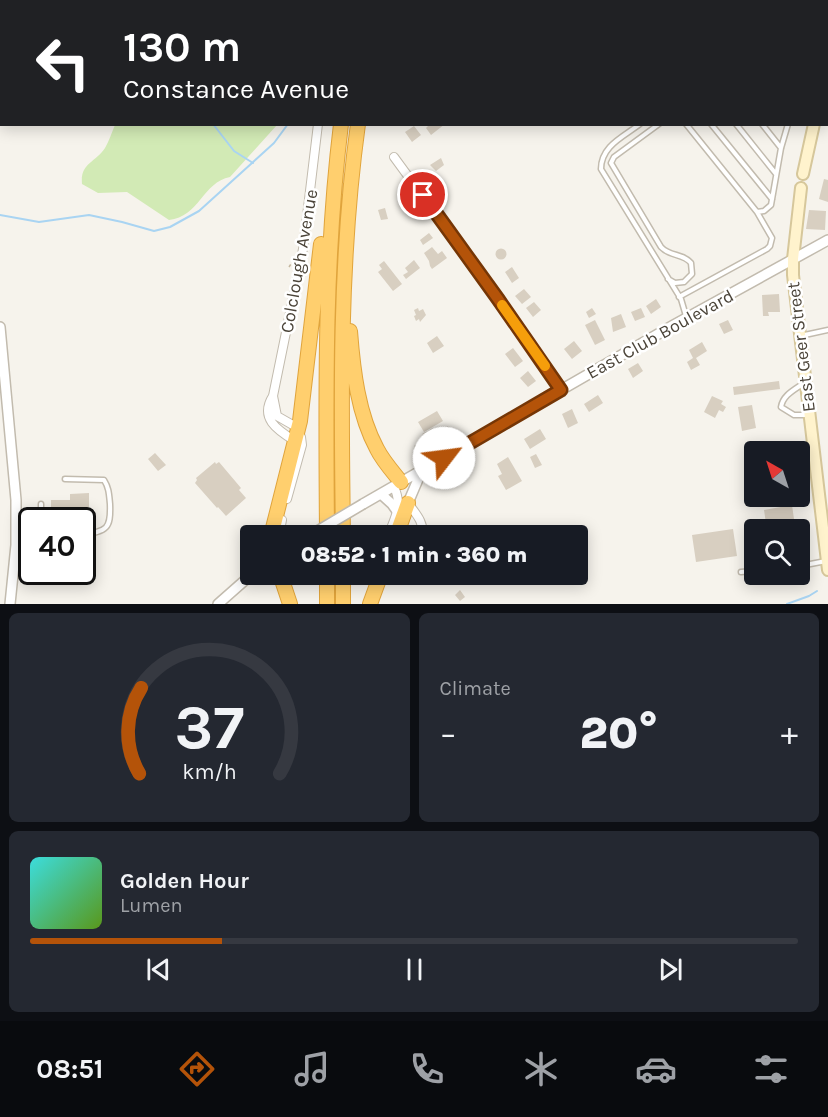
<!DOCTYPE html>
<meta charset="utf-8">
<style>
body{margin:0;font-family:Karla,sans-serif;background:#242831;color:#f1f3f6;height:100vh;display:flex;flex-direction:column;font-size:22px;white-space:nowrap}
*{box-sizing:border-box;margin:0}
p{font-size:20px;color:#9ea1a6}
.icon{flex:none;width:33px;height:33px;fill:none;stroke:currentColor;stroke-width:2;stroke-linecap:round;stroke-linejoin:round}
.map{position:relative;height:604px;overflow:hidden}
.details{display:flex;flex-direction:column;gap:9px;padding:9px;background:#0d0f14;flex:1}
.details>*{flex:none}
.hud{position:absolute;left:0px;top:0px;width:828px;height:126px;box-shadow:0 3px 15px #0003;background:#202124;color:#fff;overflow:hidden}
.needle{width:39px;rotate:321deg}
.fabs{position:absolute;left:744px;top:441px;display:grid;gap:12px}
.fabs a{display:grid;place-items:center;width:66px;height:66px;border-radius:6px;background:#171b24;box-shadow:0 3px 15px #0003;font-size:30px}
.speed{position:absolute;left:18px;top:507px;display:flex;gap:12px;font-size:30px;font-weight:700;text-align:center}
.speed>*{display:grid;place-content:center;width:78px;height:78px;border-radius:50%;background:#171b24;box-shadow:0 3px 15px #0003;line-height:1}
.speed .limit{border:3px solid #111;border-radius:9px;background:#fff;color:#111}
.pin{position:absolute;display:grid;place-items:center;width:51px;height:51px;color:#fff;margin:-26px;border:3px solid #fff;border-radius:50%;box-shadow:0 2px 6px #0007}
.me{position:absolute;width:66px;margin:-33px;rotate:60deg;stroke-linejoin:round;filter:drop-shadow(0 0 4px #0008)}
.turn{display:flex;align-items:center;gap:21px;height:126px;padding:0 24px;font-size:27px}
.turn .icon{width:78px;height:78px;stroke-width:2.5}
.turn b{display:block;font-size:42px;line-height:51px}
.big{font-size:45px;font-weight:800;line-height:1.1}
.details .tile{flex:1;display:flex;flex-direction:column;justify-content:center;gap:9px;min-width:0;padding:0 21px;border-radius:9px;background:#242831}
.details .dial{align-items:center;gap:0}
.dial svg{height:156px;overflow:visible;fill:none;stroke:#363941;stroke-width:7;stroke-linecap:round;text-anchor:middle}
.dial text{fill:#f1f3f6;stroke:none}
.song{display:flex;align-items:center;gap:18px}
.cover{width:72px;height:72px;border-radius:9px;background:linear-gradient(135deg,hsl(180 70% 55%),hsl(90 70% 35%))}
.played{height:6px;border-radius:3px;background:linear-gradient(90deg,#b45309 25%,#363941 25%)}
.keys{display:flex;justify-content:space-around;direction:ltr}
.heat{display:flex;justify-content:space-between;align-items:center;font-size:33px;direction:ltr}
.details .tiles{flex:1;display:grid;gap:9px;grid-template-columns:1fr 1fr}
.tile:last-child{grid-column:span 2}
.trip{position:absolute;left:240px;top:525px;width:348px;height:60px;border-radius:6px;background:#171b24;box-shadow:0 3px 15px #0003;font-weight:800;line-height:60px;text-align:center}
.tabs{display:flex;height:96px;justify-content:space-around;align-items:center;background:#090b0e;color:#9ea1a6}
.tabs .icon{width:42px;height:42px}
.tabs .on{color:#b45309}
.tabs b{font-size:27px;color:#f1f3f6}
.map>svg:first-child{display:block}
.green{fill:#d2eab5}
.lines{fill:none;stroke-linecap:round;stroke-linejoin:round}
.stream{stroke:#a9d4f2;stroke-width:2}
.building{fill:#d8cfc1}
.service-casing{stroke:#c2bbae;stroke-width:7}
.minor-casing{stroke:#c2bbae;stroke-width:10}
.tertiary-casing{stroke:#c2bbae;stroke-width:12}
.secondary-casing{stroke:#d6c79b;stroke-width:14}
.motorway-casing{stroke:#e0a43c;stroke-width:16}
.path{stroke:#c4b79f;stroke-width:1.5;stroke-dasharray:3 3;stroke-linecap:butt}
.service{stroke:#fff;stroke-width:4}
.minor{stroke:#fff;stroke-width:8}
.tertiary{stroke:#fff;stroke-width:9}
.secondary{stroke:#fff3cd;stroke-width:10}
.motorway{stroke:#ffcf6e;stroke-width:14}
.tertiary-bridge-casing{stroke:#c2bbae;stroke-width:12;stroke-linecap:butt}
.tertiary-bridge{stroke:#fff;stroke-width:9}
.route-casing{stroke:#753606;stroke-width:15}
.route{stroke:#b45309;stroke-width:10}
.slow{stroke:#f59e0b;stroke-width:10}
.labels{text-anchor:middle;stroke-width:5;stroke-linejoin:round;paint-order:stroke}
.street-label{font-size:18px;fill:#4b4439;stroke:#fff}
</style>
<div class="map">
<svg width="828" height="604" viewBox="0 0 828 604">
<rect width="100%" height="100%" fill="#f6f3ec"/>
<path class="green" d="M115 125V124L277 125 230 177C203 182 199 217 169 220L127 192 98 193 82 184C80 163 95 163 105 148 109 141 112 132 115 125Z"/>
<g class="lines">
<path class="stream" d="M312 0V2
M334 0 336 2
M436 0V2
M799 2 802 0
M213 124 234 151 253 163
M0 215 39 222 89 215 122 222 154 231 170 227 199 211 274 143 288 124
M787 604 809 596 817 591"/>
</g>
<path class="building" d="M430 124 438 125 445 124 431 135 426 128Z
M414 126 421 135 412 142 405 132Z
M441 158 444 165 436 171 430 165Z
M824 179 828 180V202L819 199Z
M385 208 388 219 381 220 378 210Z
M809 210 826 211 825 230 806 229Z
M429 233 433 238 423 245 420 240Z
M432 247 438 254 442 251 447 258 432 269 430 266 429 261 424 253Z
M495.5 254a5.5 5.5 0 1 1 11 0a5.5 5.5 0 1 1-11 0Z
M414 260 420 268 406 279 403 275 408 272 405 268Z
M384 261 402 284 393 291 378 272 382 269 379 265Z
M512 267 519 278 512 283 505 272Z
M524 289 531 297 522 304 515 296Z
M779 294 780 312H768L769 316H763L762 295Z
M656 299 661 307 651 314 646 306Z
M534 302 541 310 533 317 526 308Z
M418 308 419 311 423 309 426 315 420 322 419 319 416 321 414 316 416 315 414 310Z
M592 308 596 314 589 318 586 312Z
M641 308 645 317 635 321 631 312Z
M621 314 626 327 613 332 611 318Z
M595 320 605 340 595 345 585 325Z
M728 320 733 330 724 334 719 324Z
M437 336 444 346 433 353 427 343Z
M574 341 582 351 572 359 564 349Z
M702 342 707 351 696 358 700 365 691 370 687 362 693 358 689 350Z
M513 348 523 361 515 367 505 354Z
M638 363 643 371 633 378 628 369Z
M528 371 536 381 528 387 520 378Z
M779 381 780 389 734 395 733 387Z
M598 395 603 403 589 412 584 404Z
M712 396 723 401 721 404 726 407 723 412 719 410 715 418 704 412Z
M752 405 756 428 742 431 738 407Z
M572 409 578 423 568 428 562 414Z
M437 411 443 421 424 432 418 422Z
M433 428 443 445 431 452 422 434Z
M540 429 546 439 530 449 524 439Z
M155 453 166 465 158 471 148 459Z
M536 454 542 465 535 468 530 457Z
M508 457 522 481 506 490 498 476 502 474 497 464Z
M215 462 216 464 219 462 241 488 239 490 246 498 226 516 218 507 217 508 195 483 197 480 196 478Z
M89 493V519H51V500H70V494Z
M792 505 795 526 767 530 764 510Z
M733 529 737 556 696 562 692 535Z
M754 535V547L746 548 744 537Z
M460 590 465 597 460 601 455 595Z"/>
<g class="lines">
<g class="service-casing">
<path id="service" d="M826 55 828 54
M640 124C623 137 601 146 601 169L681 299 686 316
M659 124 614 157 611 163 661 247C670 257 683 253 691 263L692 274 684 282 675 283 668 279
M711 124 772 199
M736 124 776 174
M762 124 781 148
M757 212 764 211 771 205 781 148 788 124
M679 297 767 249 770 246 772 238 757 212 686 124
M800 336 828 330
M804 383C794 390 783 395 781 407L794 415H808
M428 465 418 447 447 430 458 448
M65 479 104 480C109 488 109 494 110 504 111 529 107 531 82 535
M41 520V504
M17 547 32 544
M800 566 826 561
M741 572 754 571"/>
</g>
<g class="minor-casing">
<path id="minor" d="M282 0 283 2
M394 157 498 299 561 390
M273 396 277 416 298 428
M295 441C277 430 259 418 273 396L303 249 318 124
M287 499 302 445 301 437 298 434
M408 503C416 514 424 522 423 536
M282 536 280 530 282 520
M388 536C395 517 403 506 394 487"/>
</g>
<g class="tertiary-casing">
<path id="tertiary" d="M0 327 16 500V545L10 604
M381 494 392 504 397 511
M408 503 422 470
M363 504 672 326 828 240
M218 604 252 574"/>
</g>
<g class="secondary-casing">
<path id="secondary" d="M826 78 828 74
M803 174 814 124
M801 188 793 259V275L828 570"/>
</g>
<g class="motorway-casing">
<path id="motorway" d="M361 2 362 0
M378 2 379 0
M350 331C353 370 358 414 377 449 383 461 393 472 401 482
M271 536 300 421 321 244
M327 536C326 397 324 263 341 124
M343 536C341 398 339 261 358 124
M396 536 408 503
M280 574 290 604
M327 574V604
M343 574V604
M370 604 381 574"/>
</g>
<path class="path" d="M289 267 293 261"/>
<use href="#service" class="service"/>
<use href="#minor" class="minor"/>
<use href="#tertiary" class="tertiary"/>
<use href="#secondary" class="secondary"/>
<use href="#motorway" class="motorway"/>
<g class="tertiary-bridge-casing">
<path id="tertiary-bridge" d="M309 536 363 504"/>
</g>
<use href="#tertiary-bridge" class="tertiary-bridge"/>
</g>
<g class="lines">
<g class="route-casing">
<path id="route" d="M423 195 498 299 561 390 444 458"/>
</g>
<use href="#route" class="route"/>
<path class="slow" d="M502 305 545 366"/>
</g>
<g class="labels">
<g class="street-label">
<text transform="translate(299 261) rotate(-80)" y="6">Colclough Avenue</text>
<text transform="translate(660 334) rotate(-29)" y="6">East Club Boulevard</text>
<text transform="translate(801 347) rotate(-97)" y="6">East Geer Street</text>
</g>
</g>
</svg>
<div class="fabs">
<a><svg class="needle" viewBox="-14 -14 28 28"><path d="M0-13l5 13h-10z" fill="#e53935"/><path d="M0 13l5-13h-10z" fill="#9ea1a6"/></svg></a>
<a><svg class="icon" aria-label="search" viewBox="0 0 24 24"><circle cx="10" cy="10" r="6"/><path d="M15 15l6 6"/></svg></a>
</div>
<div class="speed"><div class="limit">40</div></div>
<div class="pin" style="left:423px;top:195px;background:#d93025"><svg class="icon" aria-label="arrive" viewBox="0 0 24 24"><path d="M6 21V4h12l-3 4 3 4H6"/></svg></div>
<svg class="me" style="left:444px;top:458px" viewBox="-20 -20 40 40"><circle r="19" fill="#fff"/><path d="M0-13L10 11 0 6-10 11z" fill="#b45309"/></svg>
<div class="trip">08:52 · 1 min · 360 m</div>
<div class="hud">
<div class="turn"><svg class="icon" aria-label="left" viewBox="0 0 24 24"><path d="M17 20v-9H6M10 6l-5 5 5 5"/></svg><div><b>130 m</b>Constance Avenue</div></div>
</div>
</div>
<section class="details">
<div class="tiles">
<div class="tile dial"><svg viewBox="0 0 100 80">
<path d="M14 69A42 42 0 1 1 86 69"/>
<path d="M14 69A42 42 0 0 1 15 25" stroke="#b45309"/>
<text x="50" y="56" font-size="32" font-weight="700">37</text>
<text x="50" y="72" font-size="11">km/h</text>
</svg></div>
<div class="tile"><p>Climate</p>
<div class="heat"><a>−</a><b class="big">20°</b><a>+</a></div>
</div>
<div class="tile">
<div class="song"><i class="cover"></i><div><b>Golden Hour</b><p>Lumen</p></div></div>
<div class="played"></div>
<div class="keys"><svg class="icon" aria-label="previous" viewBox="0 0 24 24"><path d="M18 5L8 12l10 7zM5 5v14"/></svg><svg class="icon" aria-label="pause" viewBox="0 0 24 24"><path d="M8 5v14M16 5v14"/></svg><svg class="icon" aria-label="next" viewBox="0 0 24 24"><path d="M6 5l10 7-10 7zM19 5v14"/></svg></div>
</div>
</div>
</section>
<nav class="tabs">
<b>08:51</b>
<svg class="icon on" aria-label="directions" viewBox="0 0 24 24"><path d="M12 3l9 9-9 9-9-9zM9 14v-3h6M13 9l2 2-2 2"/></svg>
<svg class="icon" aria-label="music" viewBox="0 0 24 24"><path d="M9 18V5l10-2v13"/><circle cx="6" cy="18" r="3"/><circle cx="16" cy="16" r="3"/></svg>
<svg class="icon" aria-label="phone" viewBox="0 0 24 24"><path d="M5 4h4l2 5-3 2q2 4 5 5l2-3 5 2v4C11 20 4 13 5 4z"/></svg>
<svg class="icon" aria-label="climate" viewBox="0 0 24 24"><path d="M12 3v18M4 7l16 10M4 17L20 7"/></svg>
<svg class="icon" aria-label="car" viewBox="0 0 24 24"><path d="M5 17H2v-5l4-1 3-4h7l3 4 3 1v5h-3M9 17h6M6 11h13"/><circle cx="7" cy="17" r="2"/><circle cx="17" cy="17" r="2"/></svg>
<svg class="icon" aria-label="filters" viewBox="0 0 24 24"><path d="M4 7h16M4 17h16"/><circle cx="9" cy="7" r="2"/><circle cx="15" cy="17" r="2"/></svg>
</nav>
